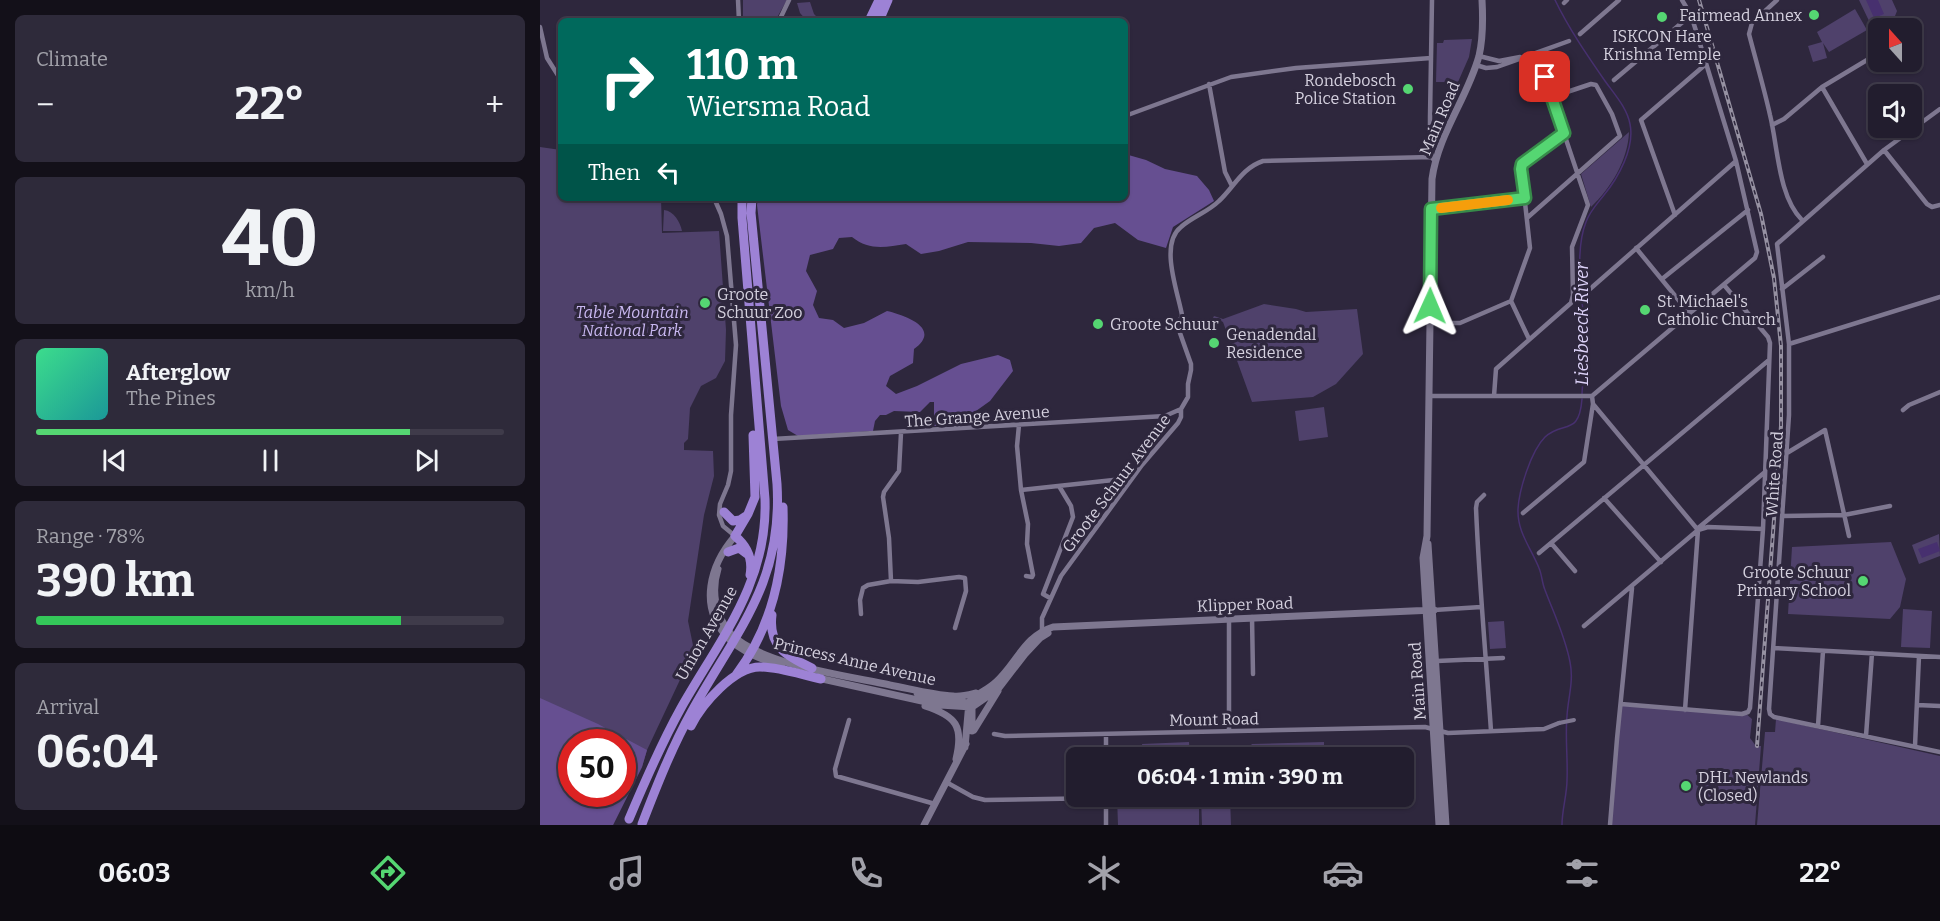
<!DOCTYPE html>
<meta charset="utf-8">
<style>
body{margin:0;font-family:Bitter,serif;background:#2e2a3a;color:#f1f3f6;height:100vh;display:flex;flex-direction:column;font-size:22px;white-space:nowrap}
*{box-sizing:border-box;margin:0}
p{font-size:20px;color:#a2a2aa}
.icon{flex:none;width:33px;height:33px;fill:none;stroke:currentColor;stroke-width:2;stroke-linecap:round;stroke-linejoin:round}
.map{position:relative;flex:1;overflow:hidden}
.details{display:flex;flex-direction:column;gap:15px;padding:15px;background:#131019;width:540px}
.details>*{flex:none}
.top-card{position:absolute;left:18px;top:18px;width:570px;height:183px;border-radius:9px;box-shadow:0 2px 4px #0004,0 0 0 2px #3f3b4a;background:#00695c;color:#fff;overflow:hidden}
.needle{width:39px;rotate:339deg}
.controls{position:absolute;left:1328px;top:18px;display:grid;gap:12px}
.controls a{display:grid;place-items:center;width:54px;height:54px;border-radius:9px;background:#221d2e;box-shadow:0 2px 4px #0004,0 0 0 2px #3f3b4a;font-size:30px}
.speed{position:absolute;left:18px;top:729px;display:flex;gap:12px;font-size:30px;font-weight:700;text-align:center}
.speed>*{display:grid;place-content:center;width:78px;height:78px;border-radius:50%;background:#221d2e;box-shadow:0 2px 4px #0004,0 0 0 2px #3f3b4a;line-height:1}
.speed .limit{border:9px solid #d22;background:#fff;color:#111}
.pin{position:absolute;display:grid;place-items:center;width:51px;height:51px;color:#fff;margin:-26px;border-radius:12px;box-shadow:0 3px 9px #0006}
.me{position:absolute;width:66px;margin:-33px;rotate:1deg;stroke-linejoin:round;filter:drop-shadow(0 0 4px #0008)}
.turn{display:flex;align-items:center;gap:21px;height:126px;padding:0 30px;font-size:27px}
.turn .icon{width:78px;height:78px;stroke-width:2.5}
.turn b{display:block;font-size:42px;line-height:51px}
.then{display:flex;align-items:center;height:57px;padding:0 30px;background:#0003;gap:12px;font-size:22px}
.big{font-size:45px;font-weight:700;line-height:1.1}
.details .widget{flex:1;display:flex;flex-direction:column;justify-content:center;gap:9px;min-width:0;padding:0 21px;border-radius:9px;background:#2e2a3a}
.details .dial{align-items:center;gap:0}
.dial b{font-size:78px;line-height:1}
.song{display:flex;align-items:center;gap:18px}
.cover{width:72px;height:72px;border-radius:9px;background:linear-gradient(135deg,hsl(150 70% 55%),hsl(180 70% 35%))}
.played{height:6px;border-radius:3px;background:linear-gradient(90deg,#55d672 80%,#3f3b4a 80%)}
.keys{display:flex;justify-content:space-around;direction:ltr}
.heat{display:flex;justify-content:space-between;align-items:center;font-size:33px;direction:ltr}
.charge{height:9px;border-radius:4px;background:linear-gradient(90deg,#34c759 78%,#3f3b4a 0)}
.trip{position:absolute;left:526px;top:747px;width:348px;height:60px;border-radius:9px;background:#221d2e;box-shadow:0 2px 4px #0004,0 0 0 2px #3f3b4a;font-weight:700;line-height:60px;text-align:center}
.tab-bar{display:flex;height:96px;justify-content:space-around;align-items:center;background:#0e0c12;color:#a2a2aa}
.tab-bar .icon{width:42px;height:42px}
.tab-bar .current{color:#55d672}
.tab-bar b{font-size:27px;color:#f1f3f6}
main{display:flex;flex:1;min-height:0}
.map>svg:first-child{display:block}
.green{fill:#4f416b;fill-rule:evenodd}
.forest{fill:#664f91;fill-rule:evenodd}
.water{fill:#47306f}
.lines{fill:none;stroke-linecap:round;stroke-linejoin:round}
.stream{stroke:#47306f;stroke-width:1.5}
.pedestrian{stroke:#7e7790;stroke-width:4}
.minor{stroke:#7e7790;stroke-width:4.5}
.secondary{stroke:#7e7790;stroke-width:7}
.motorway{stroke:#9d82d5;stroke-width:9}
.rail-casing{stroke:#9691a2;stroke-width:4}
.rail{stroke:#2e273d;stroke-width:1.5;stroke-dasharray:4.5;stroke-linecap:butt}
.route-casing{stroke:#378b4a;stroke-width:15}
.route{stroke:#55d672;stroke-width:10}
.slow{stroke:#f59e0b;stroke-width:10}
.poi-dot{fill:#55d672;stroke:#2e273d;stroke-width:2}
.labels{text-anchor:middle;stroke-width:6;stroke-linejoin:round;paint-order:stroke}
.poi-label{font-size:16px;fill:#d5d1df;stroke:#2e273d;text-anchor:start}
.street-label{font-size:16px;fill:#d5d1df;stroke:#2e273d}
.park-label{font-size:16px;font-style:italic;fill:#c9b8f1;stroke:#2e273d}
.water-label{font-size:18px;font-style:italic;fill:#dcd2f8;stroke:#2e273d}
</style>
<main>
<section class="details">
<div class="widget"><p>Climate</p>
<div class="heat"><a>−</a><b class="big">22°</b><a>+</a></div>
</div>
<div class="widget dial"><b>40</b><p>km/h</p></div>
<div class="widget">
<div class="song"><i class="cover"></i><div><b>Afterglow</b><p>The Pines</p></div></div>
<div class="played"></div>
<div class="keys"><svg class="icon" aria-label="previous" viewBox="0 0 24 24"><path d="M18 5L8 12l10 7zM5 5v14"/></svg><svg class="icon" aria-label="pause" viewBox="0 0 24 24"><path d="M8 5v14M16 5v14"/></svg><svg class="icon" aria-label="next" viewBox="0 0 24 24"><path d="M6 5l10 7-10 7zM19 5v14"/></svg></div>
</div>
<div class="widget"><p>Range · 78%</p><b class="big">390 km</b><div class="charge"></div></div>
<div class="widget"><p>Arrival</p><b class="big">06:04</b></div>
</section>
<div class="map">
<svg width="1400" height="825" viewBox="0 0 1400 825">
<rect width="100%" height="100%" fill="#2e273d"/>
<path class="green" d="M203 0H247L235 21H203Z
M1319 0H1352L1357 11 1355 16 1330 23Z
M270 2 274 14 281 21H267L260 13 257 3Z
M1315 9 1327 30 1289 52 1283 43 1287 58 1273 62 1268 46 1282 42 1277 32Z
M932 39 929 57 918 82H896L897 43H903L904 40Z
M1089 132C1088 160 1071 188 1051 207L1041 174Z
M0 147 21 150V198H121L122 233 179 231 186 330 185 361 176 378 161 386 150 408 148 439 144 443V450L173 451 174 476 164 515 148 621 154 650 107 750 102 767 73 825H0ZM32 742H82V794H32Z
M124 210C134 211 140 222 142 231H123Z
M724 304 756 309 766 312 817 309 823 354 796 384 773 397 712 402 683 322 679 320 674 322 672 320 674 316 683 319Z
M784 407 788 437 759 441 755 411Z
M1399 534 1400 556 1379 564 1372 545Z
M1351 542 1366 579 1360 607 1350 619 1248 614 1252 547Z
M1363 609 1392 611 1390 648 1361 647Z
M964 621 966 648 950 649 948 622Z
M1081 704 1205 713 1212 719 1210 738 1216 746H1221L1215 825H1070Z
M1236 719 1400 756V825H1217L1225 732H1235Z
M649 742 650 757H603L602 744Z
M784 742V757H701V755L712 744Z
M577 797H659V825H578Z
M661 797H690L691 825H662Z
M706 797H777L773 802 719 803Z"/>
<path class="forest" d="M585 154 606 160 625 169 657 176 669 190 674 201 633 227 626 248 598 240 575 223 554 228 541 243 519 246 491 243 428 242 399 251 381 254 366 244C346 247 329 251 312 237L299 238 293 249 270 255 266 271 277 291 273 305 279 318 293 320 304 328 324 323 347 311C364 315 403 328 374 349L373 363 350 376 346 386 356 394 377 386 421 364 458 355 470 360 473 371 450 401 436 411 430 424 394 426V402H390L380 412 354 411 346 415H340L335 421 333 431 258 436 248 430 241 406 217 205 218 198H585Z
M0 698 58 724 107 750 102 767 73 825H0ZM32 742H82V794H32Z"/>
<path class="water" d="M1326 0H1338L1344 14 1334 18Z
M1397 542 1400 551 1382 558 1378 549Z"/>
<g class="lines">
<path class="stream" d="M1015 0C1029 29 1047 55 1065 81 1075 95 1087 108 1090 124 1095 148 1078 178 1064 195 1057 204 1050 211 1046 222 1033 255 1044 304 1045 340 1045 358 1043 376 1042 394
M1022 825C1022 809 1027 795 1027 780 1028 759 1025 738 1027 716 1028 698 1034 681 1030 662 1025 636 1014 614 1005 590 1002 583 1002 575 999 568 991 548 977 532 978 509 979 490 991 451 1005 437 1023 420 1039 437 1042 399"/>
<path class="pedestrian" d="M1019 723 1034 720"/>
<path class="minor" d="M198 0 199 21
M892 0 890 117V146L893 159
M1237 0 1212 23 1209 34C1216 61 1224 88 1230 115 1238 147 1238 196 1262 220
M1024 3 1027 0
M239 21 249 0
M0 27 7 58 21 80
M1040 34 1079 0
M939 56 959 61 980 57
M936 65 946 68 957 67 1029 41
M1074 80 1151 15
M669 84 685 172 692 186
M1282 87 1327 164
M1400 109 1344 150 1237 244 1249 344V415L1229 709 1230 714 1234 717 1400 752
M585 116 691 77 756 68 891 58
M1232 125 1244 119 1282 87 1332 57
M1344 150 1387 204 1392 207 1400 205
M174 198 181 214 187 236 196 345 191 415V471L188 485 180 504 179 515 183 526 195 536
M891 209 985 199
M1135 215 1101 120 1166 64
M987 218 1080 136 1072 114 1056 85 1051 84 1012 97
M1096 248 1150 314
M1122 279 1208 210
M1050 289 1196 161
M1242 289 1283 257
M971 301 989 339
M890 323H920L971 301 990 248 981 166 1024 133
M1249 344 1400 297
M889 396H1052L1215 258 1217 252 1196 161 1157 34 1151 15 1142 0
M954 396 956 369 1031 303 1033 295 1032 247 1048 205 997 53
M1052 396 1053 404 1158 530 1145 710
M1363 410 1369 405 1400 392
M479 425 477 446 481 490 488 524 487 544 493 575 492 577 486 576
M233 439 625 416 641 409
M1247 453 1285 430 1309 536
M481 490 592 478
M944 495 937 502 936 508C939 582 946 657 951 731
M1064 498 1121 562
M983 513 1044 462 1053 404
M1243 516 1304 515 1350 506
M1157 529 1225 472
M1011 543 1035 571
M999 553 1229 360
M351 581 378 582 419 577 425 578 426 591 415 628
M510 598 503 594 533 517 531 506 519 486
M894 610 941 607
M321 614 320 600 323 588 328 585 351 581 349 538 343 497 344 492 359 471 361 433
M712 617 713 674
M689 619V730
M1044 626 1158 530 1168 527 1223 529
M502 635V618L521 576 602 465 638 423 641 417V409L648 397V384L651 370V364L640 333 639 323 642 315C638 292 619 244 641 227 652 217 668 212 679 201 694 187 702 168 723 161L892 157
M1234 648 1400 657
M897 661 963 658
M1081 704 1202 714 1208 712 1210 708 1223 529 1230 343 1228 337 1184 285
M1377 705 1400 706
M309 720 295 769 296 776 395 804
M1278 726 1283 651
M454 734 465 736 885 727 908 733 1004 729 1019 723
M566 734V758
M1326 736 1332 653
M1375 746 1379 656
M406 782 433 797 445 800 566 798
M566 798V825
M1070 825 1077 739 1092 588"/>
<path class="secondary" d="M195 536C170 565 158 607 188 638 202 652 224 660 242 667
M888 544 906 825
M178 569C171 591 175 616 191 634 221 665 308 676 350 685 371 689 393 695 413 696 421 697 428 695 436 693
M278 678 400 705 432 707 458 689 485 654 500 638 508 633
M377 693 399 699 428 703 430 705
M385 706C416 716 424 726 416 759
M434 730 458 691
M432 731V707
M425 747 429 702C437 693 448 690 456 682 477 663 484 636 513 627L894 610
M384 825 426 744
M899 825 883 558 887 536 892 179C898 134 927 99 939 56 943 39 943 18 942 0"/>
<path class="motorway" d="M329 21 339 0
M339 21 348 0
M184 512 193 521 200 520 206 516
M188 552 199 548 207 554
M210 575C213 559 207 546 195 536L208 514 215 497 213 435
M232 615C228 646 246 656 272 668
M196 675C233 626 245 566 243 507
M151 726C162 704 194 667 220 667 240 667 262 675 281 679
M89 819C105 781 121 744 141 708 180 639 228 583 225 499L202 218V198
M102 824C117 785 132 747 152 711 197 630 243 583 237 484L211 213 212 198"/>
<g class="rail-casing">
<path id="rail" d="M1159 0 1221 214 1234 278 1241 346V426L1217 746"/>
</g>
<use href="#rail" class="rail"/>
</g>
<g class="lines">
<g class="route-casing">
<path id="route" d="M890 306 891 209 985 198 981 169 982 164 1024 133 1005 77"/>
</g>
<use href="#route" class="route"/>
<path class="slow" d="M901 208 968 200"/>
</g>
<g class="poi-dot">
<circle cx="1274" cy="15" r="6"/>
<circle cx="1122" cy="17" r="6"/>
<circle cx="868" cy="89" r="6"/>
<circle cx="165" cy="303" r="6"/>
<circle cx="1105" cy="310" r="6"/>
<circle cx="558" cy="324" r="6"/>
<circle cx="674" cy="343" r="6"/>
<circle cx="1323" cy="581" r="6"/>
<circle cx="1146" cy="786" r="6"/>
</g>
<g class="labels">
<g class="poi-label">
<text x="1262" y="21" text-anchor="end">Fairmead Annex</text>
<text x="1122" y="42" text-anchor="middle">ISKCON Hare<tspan x="1122" dy="18">Krishna Temple</tspan></text>
<text x="856" y="86" text-anchor="end">Rondebosch<tspan x="856" dy="18">Police Station</tspan></text>
<text x="177" y="300">Groote<tspan x="177" dy="18">Schuur Zoo</tspan></text>
<text x="1117" y="307">St. Michael's<tspan x="1117" dy="18">Catholic Church</tspan></text>
<text x="570" y="330">Groote Schuur</text>
<text x="686" y="340">Genadendal<tspan x="686" dy="18">Residence</tspan></text>
<text x="1311" y="578" text-anchor="end">Groote Schuur<tspan x="1311" dy="18">Primary School</tspan></text>
<text x="1158" y="783">DHL Newlands<tspan x="1158" dy="18">(Closed)</tspan></text>
</g>
<g class="street-label">
<text transform="translate(899 118) rotate(-67)" y="6">Main Road</text>
<text transform="translate(437 416) rotate(-4)" y="6">The Grange Avenue</text>
<text transform="translate(1234 474) rotate(-86)" y="6">White Road</text>
<text transform="translate(576 483) rotate(-53)" y="6">Groote Schuur Avenue</text>
<text transform="translate(705 604) rotate(-2)" y="6">Klipper Road</text>
<text transform="translate(166 633) rotate(-60)" y="6">Union Avenue</text>
<text transform="translate(315 661) rotate(13)" y="6">Princess Anne Avenue</text>
<text transform="translate(877 681) rotate(-94)" y="6">Main Road</text>
<text transform="translate(674 719) rotate(-1)" y="6">Mount Road</text>
</g>
<g class="park-label">
<text x="92" y="318">Table Mountain<tspan x="92" dy="18">National Park</tspan></text>
</g>
<g class="water-label">
<text transform="translate(1042 324) rotate(-90)" y="6">Liesbeeck River</text>
</g>
</g>
</svg>
<div class="controls">
<a><svg class="needle" viewBox="-14 -14 28 28"><path d="M0-13l5 13h-10z" fill="#e53935"/><path d="M0 13l5-13h-10z" fill="#a2a2aa"/></svg></a>
<a><svg class="icon" aria-label="sound" viewBox="0 0 24 24"><path d="M4 9h4l5-4v14l-5-4H4zM17 9q2 3 0 6"/></svg></a>
</div>
<div class="speed"><div class="limit">50</div></div>
<div class="pin" style="left:1005px;top:77px;background:#d93025"><svg class="icon" aria-label="arrive" viewBox="0 0 24 24"><path d="M6 21V4h12l-3 4 3 4H6"/></svg></div>
<svg class="me" style="left:890px;top:306px" viewBox="-20 -20 40 40"><path d="M0-17L14 15 0 8-14 15z" fill="#55d672" stroke="#fff" stroke-width="4"/></svg>
<div class="trip">06:04 · 1 min · 390 m</div>
<div class="top-card">
<div class="turn"><svg class="icon" aria-label="right" viewBox="0 0 24 24"><path d="M7 20v-9h11M14 6l5 5-5 5"/></svg><div><b>110 m</b>Wiersma Road</div></div>
<div class="then">Then<svg class="icon" aria-label="left" viewBox="0 0 24 24"><path d="M17 20v-9H6M10 6l-5 5 5 5"/></svg></div>
</div>
</div>
</main>
<nav class="tab-bar">
<b>06:03</b>
<svg class="icon current" aria-label="directions" viewBox="0 0 24 24"><path d="M12 3l9 9-9 9-9-9zM9 14v-3h6M13 9l2 2-2 2"/></svg>
<svg class="icon" aria-label="music" viewBox="0 0 24 24"><path d="M9 18V5l10-2v13"/><circle cx="6" cy="18" r="3"/><circle cx="16" cy="16" r="3"/></svg>
<svg class="icon" aria-label="phone" viewBox="0 0 24 24"><path d="M5 4h4l2 5-3 2q2 4 5 5l2-3 5 2v4C11 20 4 13 5 4z"/></svg>
<svg class="icon" aria-label="climate" viewBox="0 0 24 24"><path d="M12 3v18M4 7l16 10M4 17L20 7"/></svg>
<svg class="icon" aria-label="car" viewBox="0 0 24 24"><path d="M5 17H2v-5l4-1 3-4h7l3 4 3 1v5h-3M9 17h6M6 11h13"/><circle cx="7" cy="17" r="2"/><circle cx="17" cy="17" r="2"/></svg>
<svg class="icon" aria-label="filters" viewBox="0 0 24 24"><path d="M4 7h16M4 17h16"/><circle cx="9" cy="7" r="2"/><circle cx="15" cy="17" r="2"/></svg>
<b>22°</b>
</nav>
